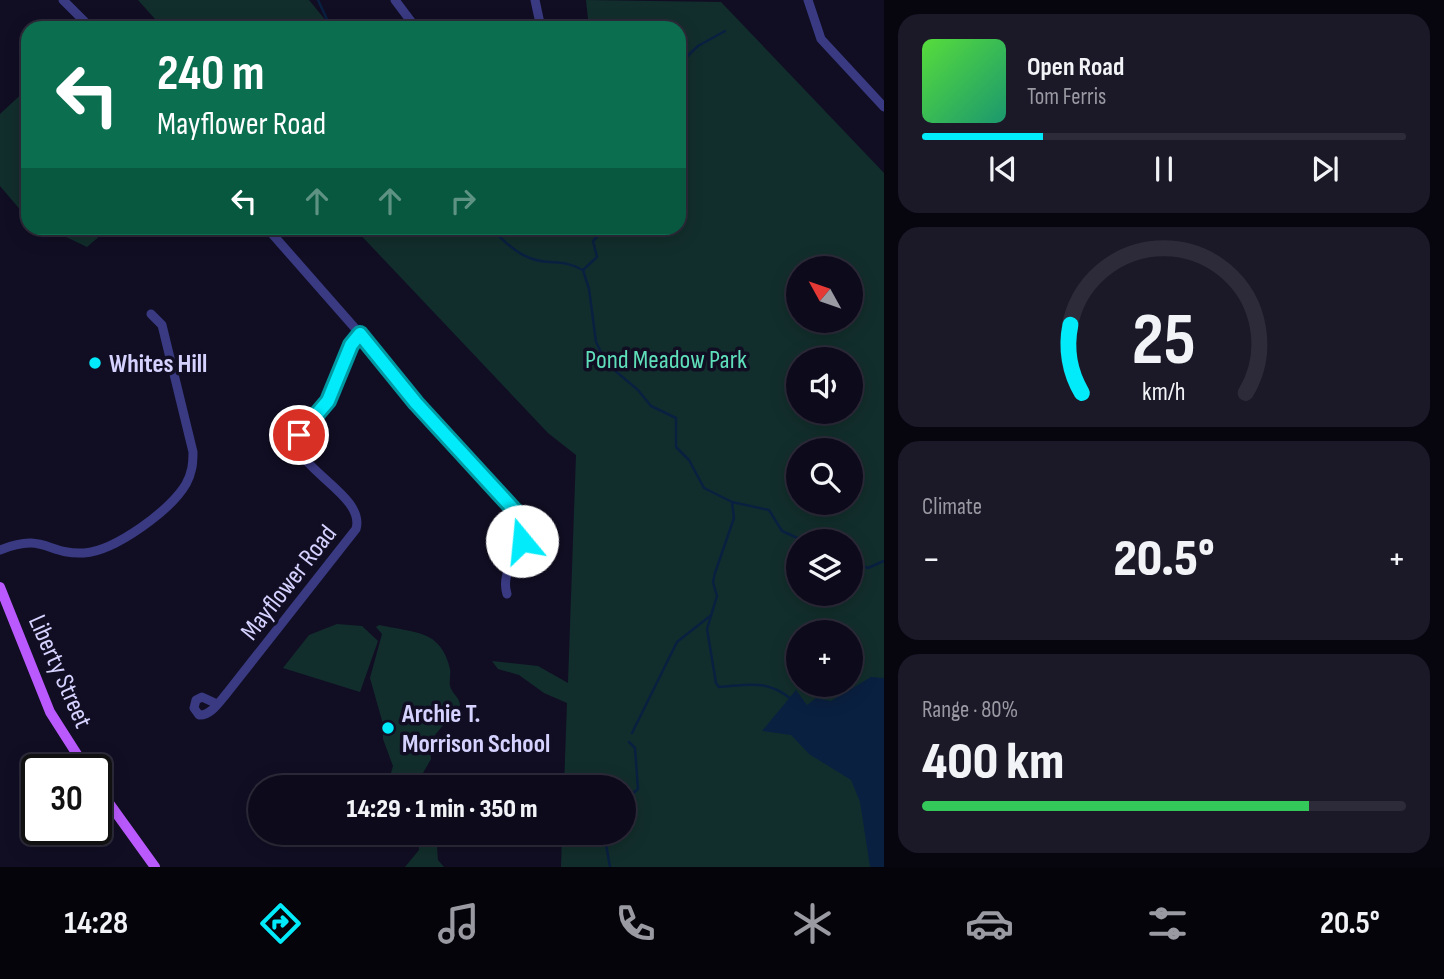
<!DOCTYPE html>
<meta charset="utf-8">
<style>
body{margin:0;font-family:"Sofia Sans Condensed",sans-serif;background:#1b1828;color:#f1f3f6;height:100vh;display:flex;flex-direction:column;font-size:26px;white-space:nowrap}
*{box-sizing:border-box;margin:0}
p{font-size:23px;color:#9a9aa3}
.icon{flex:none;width:38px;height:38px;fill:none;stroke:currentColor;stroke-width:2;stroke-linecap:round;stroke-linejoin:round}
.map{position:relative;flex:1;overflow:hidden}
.details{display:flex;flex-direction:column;gap:14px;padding:14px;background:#07060f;width:560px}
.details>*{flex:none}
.banner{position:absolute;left:21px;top:21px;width:665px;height:214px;border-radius:21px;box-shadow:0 4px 18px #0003,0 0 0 2px #2d2b3a;background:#0b6e4f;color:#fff;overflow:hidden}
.needle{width:46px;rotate:310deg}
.buttons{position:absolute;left:786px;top:256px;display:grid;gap:14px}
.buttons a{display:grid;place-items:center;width:77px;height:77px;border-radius:50%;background:#0d0a1b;box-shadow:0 4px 18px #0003,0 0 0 2px #2d2b3a;font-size:35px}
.speed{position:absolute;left:21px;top:754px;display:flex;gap:14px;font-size:35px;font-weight:700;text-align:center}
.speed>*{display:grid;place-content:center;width:91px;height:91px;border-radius:50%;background:#0d0a1b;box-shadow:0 4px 18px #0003,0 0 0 2px #2d2b3a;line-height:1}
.speed .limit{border:4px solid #111;border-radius:10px;background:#fff;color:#111}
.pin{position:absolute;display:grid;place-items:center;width:60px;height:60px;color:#fff;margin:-30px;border:4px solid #fff;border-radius:50%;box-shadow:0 2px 7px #0007}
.me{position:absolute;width:77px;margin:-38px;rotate:343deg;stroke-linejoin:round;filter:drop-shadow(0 0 5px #0008)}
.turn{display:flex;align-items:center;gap:24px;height:147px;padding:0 21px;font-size:32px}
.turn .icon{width:91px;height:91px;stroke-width:2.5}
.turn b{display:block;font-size:49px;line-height:60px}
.lanes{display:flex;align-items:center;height:66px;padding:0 21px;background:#0003;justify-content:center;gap:35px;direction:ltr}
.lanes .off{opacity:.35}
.big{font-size:52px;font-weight:800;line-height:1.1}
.details .card{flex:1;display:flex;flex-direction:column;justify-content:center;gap:10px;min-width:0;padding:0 24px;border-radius:21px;background:#1b1828}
.details .dial{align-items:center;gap:0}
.dial svg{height:182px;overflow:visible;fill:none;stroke:#2d2b3a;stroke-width:7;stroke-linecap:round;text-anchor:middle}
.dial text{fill:#f1f3f6;stroke:none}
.song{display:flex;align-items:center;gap:21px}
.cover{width:84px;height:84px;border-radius:10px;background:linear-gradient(135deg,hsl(110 70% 55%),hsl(160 70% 35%))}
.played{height:7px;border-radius:4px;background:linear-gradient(90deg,#02ebfa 25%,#2d2b3a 25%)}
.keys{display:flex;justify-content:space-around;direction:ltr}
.heat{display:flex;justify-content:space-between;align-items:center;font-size:38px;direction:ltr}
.charge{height:10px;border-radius:5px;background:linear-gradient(90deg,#34c759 80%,#2d2b3a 0)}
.trip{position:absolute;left:248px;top:775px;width:388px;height:70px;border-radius:35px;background:#0d0a1b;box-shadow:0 4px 18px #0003,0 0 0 2px #2d2b3a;font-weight:800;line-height:70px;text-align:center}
.menu{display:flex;height:112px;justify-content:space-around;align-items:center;background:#05040b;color:#9a9aa3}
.menu .icon{width:49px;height:49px}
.menu .selected{color:#02ebfa}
.menu b{font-size:32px;color:#f1f3f6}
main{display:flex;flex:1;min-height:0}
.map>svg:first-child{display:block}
.green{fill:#122e2c;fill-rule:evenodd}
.water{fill:#0a2041}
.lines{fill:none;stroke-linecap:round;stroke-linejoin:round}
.stream{stroke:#0a2041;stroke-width:2.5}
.minor{stroke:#3a3a83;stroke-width:9}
.major{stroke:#ba5afe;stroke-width:10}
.route-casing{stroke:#0199a2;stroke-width:18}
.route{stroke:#02ebfa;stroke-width:12}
.poi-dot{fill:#02ebfa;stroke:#110e24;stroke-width:2.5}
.labels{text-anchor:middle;stroke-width:7;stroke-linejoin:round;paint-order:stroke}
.park-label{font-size:26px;fill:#5edfb9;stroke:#110e24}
.poi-label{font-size:26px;font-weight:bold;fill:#d5d2ff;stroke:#110e24;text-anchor:start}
.street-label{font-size:26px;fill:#d5d2ff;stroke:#110e24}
</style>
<main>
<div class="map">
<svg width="884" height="867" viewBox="0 0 884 867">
<rect width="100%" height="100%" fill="#110e24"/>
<path class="green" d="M138 0H309L327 22 339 28H163Z
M586 0 721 2 884 173V867H561L562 833H625V788L564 787 567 703 544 693 519 675 498 669 492 661 538 666 568 683 576 455 548 433 354 228H679V28H589ZM798 268H850V320H798ZM798 359H850V411H798ZM798 450H850V502H798ZM798 541H850V593H798ZM798 632H850V684H798Z
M28 88V219L0 186V114Z
M37 228H109L87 247 62 235Z
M337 624 362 626 378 641 360 692 283 668 309 635Z
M379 625C414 633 441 629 450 669 451 675 449 680 450 686 452 694 459 696 460 705L430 741 431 759 415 787H387L393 766 383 739V724L370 678 382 634 376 627Z
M418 833H436L438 860 444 867H405L419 850Z"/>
<path class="water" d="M871 677 884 678V867H870L860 802 851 780 809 754 791 735 762 731 796 690 807 705 816 698 831 701Z"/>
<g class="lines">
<path class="stream" d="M318 0 331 28
M679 64 698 46 725 31
M491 228C502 239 515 253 530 258 549 266 562 258 583 270L589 289 596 342 606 363 638 390 651 406 676 418V447L689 460 704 488 732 502 734 518 715 573 713 582 717 596 707 629 716 683 719 687C748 685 766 679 791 699
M583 270 597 257 593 241 606 228
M732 502 769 510 782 531 804 541
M850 561 868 568 884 561
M632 733 677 642 710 616
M625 800 638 789 635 748 629 742
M604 833 610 867"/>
<path class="minor" d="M63 0 91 28
M395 0 416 28
M535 0 541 28
M808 0 821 39 884 107
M267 228 390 368 416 403 521 519C532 546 498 566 507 594
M0 550C45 532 47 555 84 553 115 551 171 510 186 484 192 473 193 464 193 452L162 325 151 314
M217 704 202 697 196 700 194 708 199 715C211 716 220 701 227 693L356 529C366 495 292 468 298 438 301 422 324 412 330 396 339 376 344 349 360 334"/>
<path class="major" d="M0 587 50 712 87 770
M96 785 155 867"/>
</g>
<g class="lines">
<g class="route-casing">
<path id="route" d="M299 435 328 401 351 345 360 334 416 403 516 512 523 523 522 541"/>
</g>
<use href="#route" class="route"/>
</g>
<g class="poi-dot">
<circle cx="95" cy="363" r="7"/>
<circle cx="388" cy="728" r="7"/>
</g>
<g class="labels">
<g class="park-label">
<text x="666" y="368">Pond Meadow Park</text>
</g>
<g class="poi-label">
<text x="109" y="372">Whites Hill</text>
<text x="402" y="722">Archie T.<tspan x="402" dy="30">Morrison School</tspan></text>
</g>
<g class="street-label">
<text transform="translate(288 582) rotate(-52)" y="9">Mayflower Road</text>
<text transform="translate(61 671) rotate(66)" y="9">Liberty Street</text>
</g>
</g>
</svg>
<div class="buttons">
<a><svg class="needle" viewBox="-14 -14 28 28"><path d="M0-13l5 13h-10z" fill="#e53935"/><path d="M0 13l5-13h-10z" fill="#9a9aa3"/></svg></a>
<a><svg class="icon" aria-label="sound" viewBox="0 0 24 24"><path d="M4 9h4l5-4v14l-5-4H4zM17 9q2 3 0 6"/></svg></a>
<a><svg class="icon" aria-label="search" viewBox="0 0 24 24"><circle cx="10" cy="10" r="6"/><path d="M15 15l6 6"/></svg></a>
<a><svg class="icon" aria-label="layers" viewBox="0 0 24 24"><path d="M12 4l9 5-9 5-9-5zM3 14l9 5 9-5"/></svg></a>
<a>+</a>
</div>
<div class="speed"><div class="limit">30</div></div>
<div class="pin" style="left:299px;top:435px;background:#d93025"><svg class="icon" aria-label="arrive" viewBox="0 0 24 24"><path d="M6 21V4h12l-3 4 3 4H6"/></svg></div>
<svg class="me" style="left:522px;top:541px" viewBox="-20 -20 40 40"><circle r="19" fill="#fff"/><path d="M0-13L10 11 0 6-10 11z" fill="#02ebfa"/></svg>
<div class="trip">14:29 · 1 min · 350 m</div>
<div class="banner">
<div class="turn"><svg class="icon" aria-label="left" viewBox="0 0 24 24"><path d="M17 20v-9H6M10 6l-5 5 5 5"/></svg><div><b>240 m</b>Mayflower Road</div></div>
<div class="lanes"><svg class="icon" aria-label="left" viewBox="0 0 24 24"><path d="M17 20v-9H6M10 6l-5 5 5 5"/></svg><svg class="icon off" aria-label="ahead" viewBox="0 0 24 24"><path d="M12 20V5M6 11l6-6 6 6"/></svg><svg class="icon off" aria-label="ahead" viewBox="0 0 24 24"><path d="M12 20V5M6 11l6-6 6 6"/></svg><svg class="icon off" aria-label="right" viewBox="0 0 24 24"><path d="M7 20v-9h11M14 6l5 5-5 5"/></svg></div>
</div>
</div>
<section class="details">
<div class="card">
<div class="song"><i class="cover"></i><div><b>Open Road</b><p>Tom Ferris</p></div></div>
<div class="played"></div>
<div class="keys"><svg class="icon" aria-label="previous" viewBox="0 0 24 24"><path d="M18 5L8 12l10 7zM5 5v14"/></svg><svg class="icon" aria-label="pause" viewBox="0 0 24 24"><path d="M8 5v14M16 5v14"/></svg><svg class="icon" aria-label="next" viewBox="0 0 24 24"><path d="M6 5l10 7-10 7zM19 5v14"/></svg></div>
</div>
<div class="card dial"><svg viewBox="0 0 100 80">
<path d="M14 69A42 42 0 1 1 86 69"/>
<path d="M14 69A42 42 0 0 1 9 39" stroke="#02ebfa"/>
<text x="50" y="56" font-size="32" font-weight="700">25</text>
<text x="50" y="72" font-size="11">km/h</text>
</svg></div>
<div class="card"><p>Climate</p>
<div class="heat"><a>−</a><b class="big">20.5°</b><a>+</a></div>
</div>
<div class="card"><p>Range · 80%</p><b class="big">400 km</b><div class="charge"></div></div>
</section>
</main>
<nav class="menu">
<b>14:28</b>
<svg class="icon selected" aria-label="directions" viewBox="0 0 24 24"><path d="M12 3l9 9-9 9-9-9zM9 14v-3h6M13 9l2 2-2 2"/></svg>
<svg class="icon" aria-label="music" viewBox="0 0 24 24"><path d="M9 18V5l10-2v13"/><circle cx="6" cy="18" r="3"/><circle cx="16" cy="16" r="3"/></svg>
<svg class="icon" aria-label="phone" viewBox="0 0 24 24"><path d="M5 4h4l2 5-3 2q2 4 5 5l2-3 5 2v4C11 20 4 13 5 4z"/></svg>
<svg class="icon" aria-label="climate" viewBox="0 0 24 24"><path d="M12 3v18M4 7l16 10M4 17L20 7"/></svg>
<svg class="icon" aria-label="car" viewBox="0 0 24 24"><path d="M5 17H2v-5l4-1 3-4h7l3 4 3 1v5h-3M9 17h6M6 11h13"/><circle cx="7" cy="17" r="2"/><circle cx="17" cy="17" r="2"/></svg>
<svg class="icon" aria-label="filters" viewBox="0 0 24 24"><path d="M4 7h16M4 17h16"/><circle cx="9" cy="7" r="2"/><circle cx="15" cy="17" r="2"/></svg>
<b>20.5°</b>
</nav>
